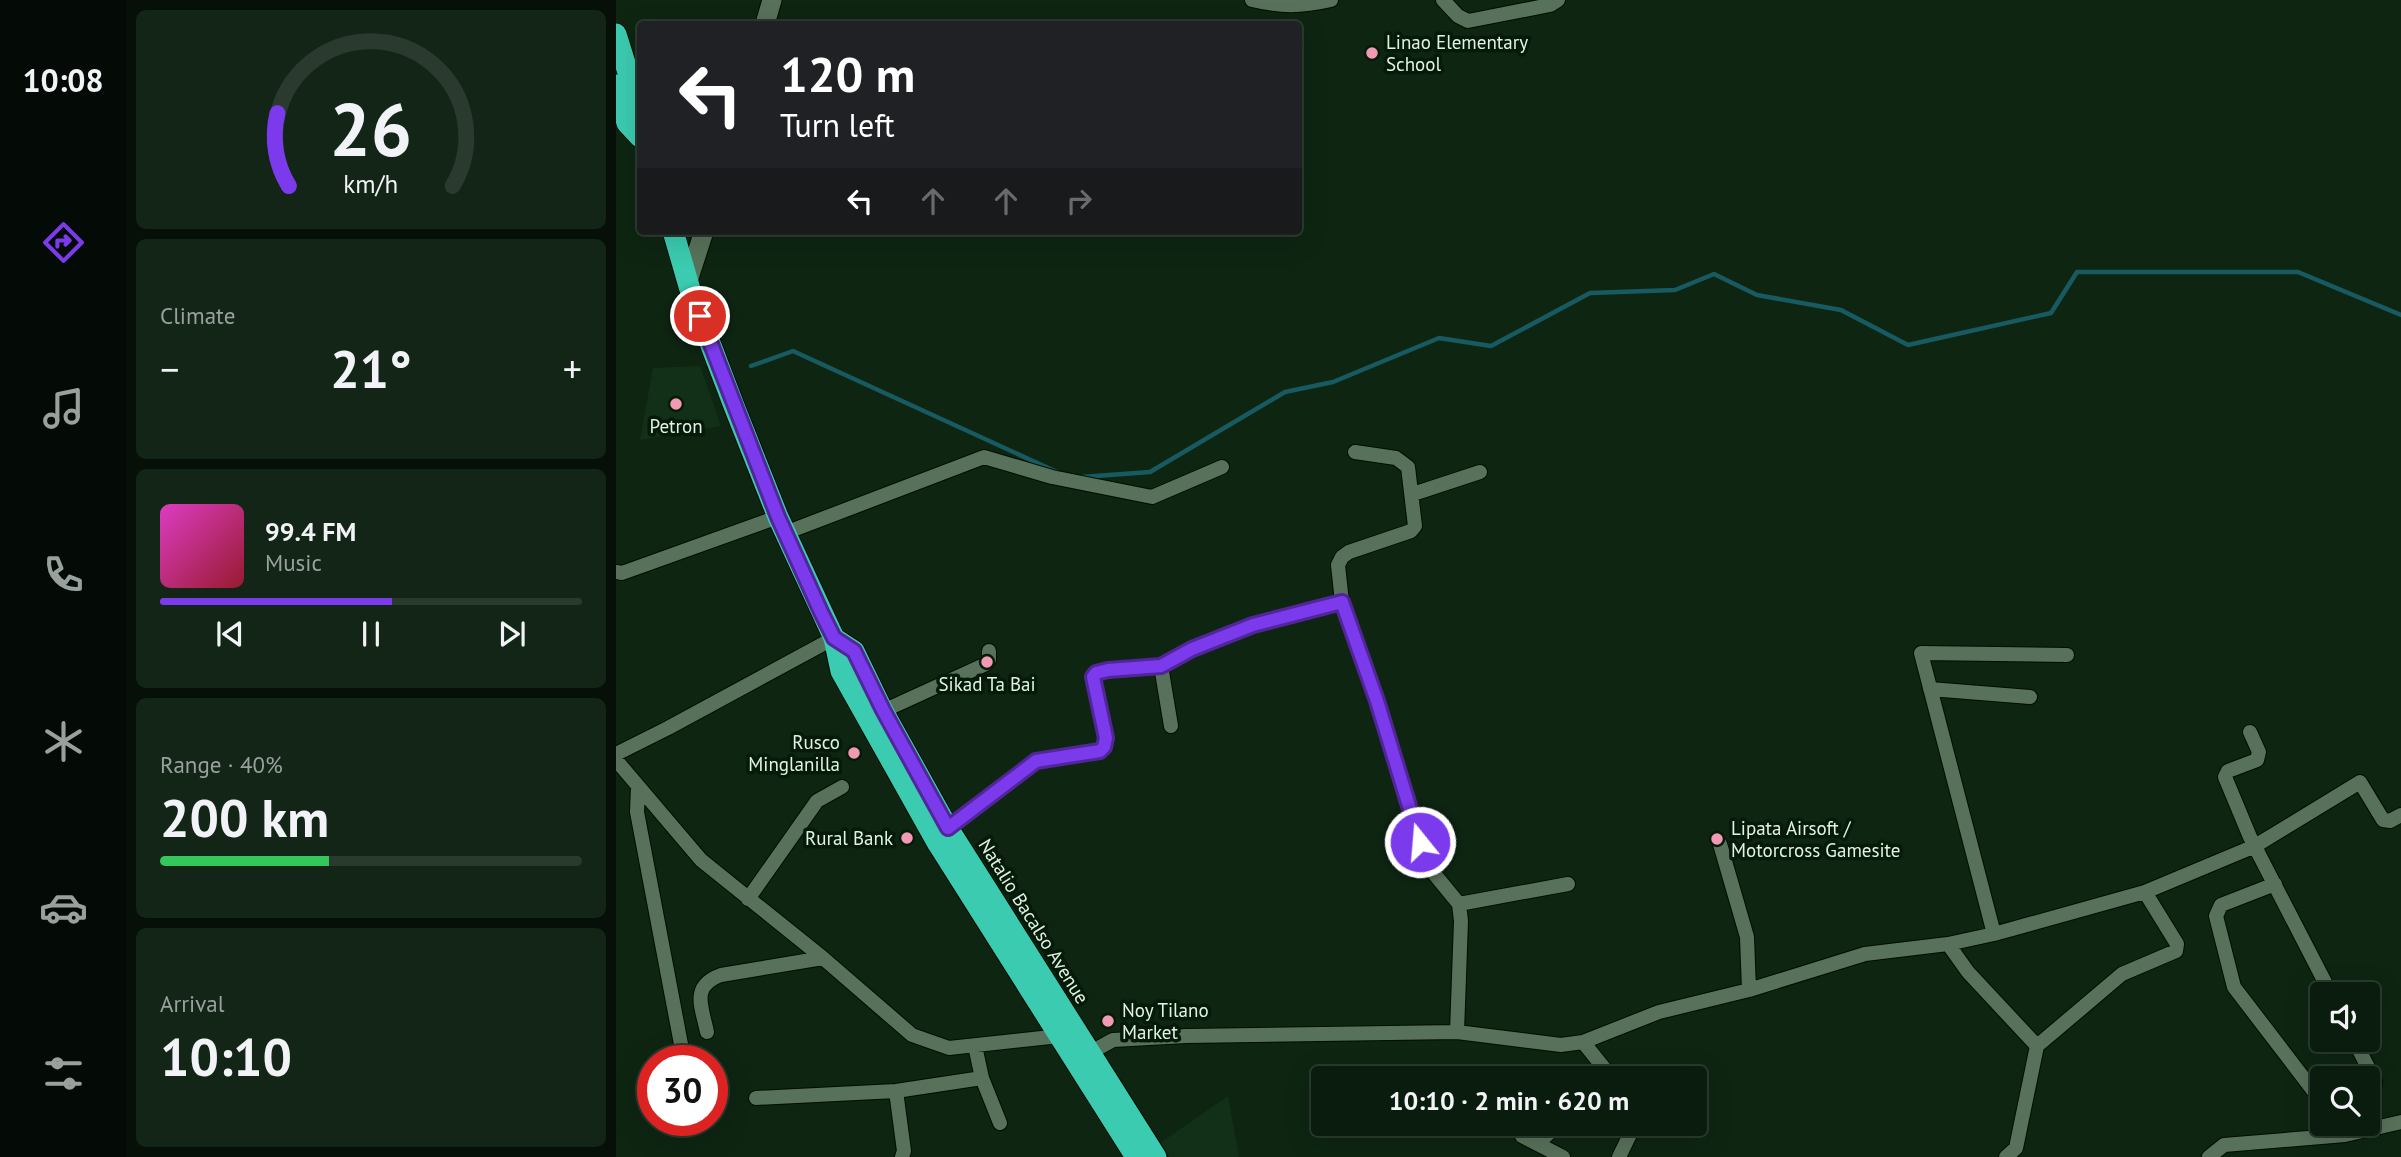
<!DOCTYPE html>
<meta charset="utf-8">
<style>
body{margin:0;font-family:"PT Sans",sans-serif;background:#132517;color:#f1f3f6;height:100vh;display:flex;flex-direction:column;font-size:26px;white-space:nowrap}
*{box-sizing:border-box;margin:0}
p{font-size:23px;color:#99a19e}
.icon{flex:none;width:38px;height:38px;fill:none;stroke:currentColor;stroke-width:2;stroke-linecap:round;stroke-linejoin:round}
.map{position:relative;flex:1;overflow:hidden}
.sheet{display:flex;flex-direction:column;gap:10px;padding:10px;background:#060f08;width:490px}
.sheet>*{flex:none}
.hud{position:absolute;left:21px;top:21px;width:665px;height:214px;border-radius:7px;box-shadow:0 7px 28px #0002,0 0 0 2px #2a3a2e;background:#202124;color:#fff;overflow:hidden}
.controls{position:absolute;left:1694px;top:982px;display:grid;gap:14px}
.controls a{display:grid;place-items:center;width:70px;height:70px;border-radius:7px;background:#0a1c0e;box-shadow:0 7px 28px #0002,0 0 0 2px #2a3a2e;font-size:35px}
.speed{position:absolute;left:21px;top:1045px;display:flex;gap:14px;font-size:35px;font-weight:700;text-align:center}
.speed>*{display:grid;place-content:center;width:91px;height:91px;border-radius:50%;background:#0a1c0e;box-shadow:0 7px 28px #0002,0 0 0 2px #2a3a2e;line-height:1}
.speed .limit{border:10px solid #d22;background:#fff;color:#111}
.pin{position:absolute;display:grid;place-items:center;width:60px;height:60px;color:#fff;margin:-30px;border:4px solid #fff;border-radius:50%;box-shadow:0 2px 7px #0007}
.me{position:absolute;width:77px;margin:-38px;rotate:343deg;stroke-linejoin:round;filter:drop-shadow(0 0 5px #0008)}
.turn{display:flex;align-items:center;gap:24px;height:147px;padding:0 28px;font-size:32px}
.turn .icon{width:91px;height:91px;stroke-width:2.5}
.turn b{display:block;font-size:49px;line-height:60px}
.lanes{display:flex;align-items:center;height:66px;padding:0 28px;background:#0003;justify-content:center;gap:35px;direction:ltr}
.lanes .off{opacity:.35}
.big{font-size:52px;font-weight:800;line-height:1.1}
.sheet .widget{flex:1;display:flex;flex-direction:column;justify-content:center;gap:10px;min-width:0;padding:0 24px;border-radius:10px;background:#132517}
.sheet .dial{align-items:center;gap:0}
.dial svg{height:182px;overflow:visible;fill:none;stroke:#2a3a2e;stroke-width:7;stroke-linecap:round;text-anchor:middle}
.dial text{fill:#f1f3f6;stroke:none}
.song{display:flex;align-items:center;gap:21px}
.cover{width:84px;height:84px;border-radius:10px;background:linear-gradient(135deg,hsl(310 70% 55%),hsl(350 70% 35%))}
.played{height:7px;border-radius:4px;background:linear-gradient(90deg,#7c3aed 55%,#2a3a2e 55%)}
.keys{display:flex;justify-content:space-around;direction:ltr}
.heat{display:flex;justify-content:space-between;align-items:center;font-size:38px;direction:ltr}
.charge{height:10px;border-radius:5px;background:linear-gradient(90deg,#34c759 40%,#2a3a2e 0)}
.trip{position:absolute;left:695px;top:1066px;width:396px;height:70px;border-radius:7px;background:#0a1c0e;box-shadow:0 7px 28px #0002,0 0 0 2px #2a3a2e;font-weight:800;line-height:70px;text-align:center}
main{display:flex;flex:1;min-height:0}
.dock{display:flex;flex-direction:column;width:126px;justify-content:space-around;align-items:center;background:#040b06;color:#99a19e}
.dock .icon{width:49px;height:49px}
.dock .active{color:#7c3aed}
.dock b{font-size:32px;color:#f1f3f6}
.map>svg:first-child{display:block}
.built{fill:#122f17}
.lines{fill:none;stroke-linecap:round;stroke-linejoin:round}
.stream{stroke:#185a62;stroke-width:4.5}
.street-casing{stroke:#000e01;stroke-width:16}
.secondary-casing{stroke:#000e01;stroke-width:21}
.highway-casing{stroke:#000e01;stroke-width:23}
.street{stroke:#58715a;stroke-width:14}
.secondary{stroke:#58715a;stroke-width:19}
.highway{stroke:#3bcbb0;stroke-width:21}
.route-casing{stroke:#51269a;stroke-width:18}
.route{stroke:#7c3aed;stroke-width:12}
.poi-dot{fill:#f19ab4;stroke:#051b09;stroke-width:2.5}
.labels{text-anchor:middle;stroke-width:7;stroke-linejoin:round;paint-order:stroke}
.poi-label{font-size:19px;fill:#e3f2e4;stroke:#051b09;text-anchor:start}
.street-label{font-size:19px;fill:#e3f2e4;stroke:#051b09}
</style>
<main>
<nav class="dock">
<b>10:08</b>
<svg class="icon active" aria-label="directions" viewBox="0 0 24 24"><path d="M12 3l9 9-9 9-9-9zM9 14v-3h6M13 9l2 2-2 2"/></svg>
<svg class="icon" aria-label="music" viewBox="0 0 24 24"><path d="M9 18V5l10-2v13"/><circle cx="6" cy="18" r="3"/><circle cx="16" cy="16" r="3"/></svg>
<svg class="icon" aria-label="phone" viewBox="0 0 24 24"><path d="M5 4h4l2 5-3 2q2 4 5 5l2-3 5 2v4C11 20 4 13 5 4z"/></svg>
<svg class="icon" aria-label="climate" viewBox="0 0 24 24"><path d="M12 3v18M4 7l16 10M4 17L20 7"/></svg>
<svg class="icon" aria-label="car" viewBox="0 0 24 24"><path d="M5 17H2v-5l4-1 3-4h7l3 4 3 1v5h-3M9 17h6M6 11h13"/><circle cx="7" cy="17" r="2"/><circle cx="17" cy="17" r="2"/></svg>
<svg class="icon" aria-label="filters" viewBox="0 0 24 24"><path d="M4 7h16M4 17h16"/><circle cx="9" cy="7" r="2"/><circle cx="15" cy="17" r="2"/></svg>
</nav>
<section class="sheet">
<div class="widget dial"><svg viewBox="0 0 100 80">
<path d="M14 69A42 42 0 1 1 86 69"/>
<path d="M14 69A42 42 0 0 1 9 37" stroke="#7c3aed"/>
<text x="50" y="56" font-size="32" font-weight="700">26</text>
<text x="50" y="72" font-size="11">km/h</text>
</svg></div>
<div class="widget"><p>Climate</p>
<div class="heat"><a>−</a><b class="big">21°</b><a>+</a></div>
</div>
<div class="widget">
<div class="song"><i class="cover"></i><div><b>99.4 FM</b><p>Music</p></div></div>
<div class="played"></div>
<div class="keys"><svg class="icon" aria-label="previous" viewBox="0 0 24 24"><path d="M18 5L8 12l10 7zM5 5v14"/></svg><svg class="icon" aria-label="pause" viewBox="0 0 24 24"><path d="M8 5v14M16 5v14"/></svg><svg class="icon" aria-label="next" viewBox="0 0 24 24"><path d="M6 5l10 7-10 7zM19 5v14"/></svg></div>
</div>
<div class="widget"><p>Range · 40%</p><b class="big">200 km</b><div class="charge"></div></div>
<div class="widget"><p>Arrival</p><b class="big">10:10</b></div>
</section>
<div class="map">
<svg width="1785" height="1157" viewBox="0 0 1785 1157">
<rect width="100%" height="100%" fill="#0e2512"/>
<path class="built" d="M84 366 105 426 24 440 37 368Z
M612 1096 623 1157H553L544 1143Z"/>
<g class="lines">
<path class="stream" d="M135 366 177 351 441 472
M466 477 534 472 669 392 717 382 823 338 875 346 974 293 1059 290 1098 274 1141 295 1225 310 1292 345 1435 313 1461 272H1682L1785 315"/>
<g class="street-casing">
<path id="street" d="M636 0C666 7 684 7 715 0
M827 0 842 16 852 21 934 5 942 0
M739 452 780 458 792 467 799 526 795 531 733 552 726 557 722 565 726 602 760 701 811 865 843 904 845 921 841 1032
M797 494 864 472
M169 533 368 457 436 477 536 497 606 467
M0 572 6 573 162 517
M545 666 555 726
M1314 689 1414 697
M267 711 370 664 373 660V651
M1634 732 1643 752 1641 760 1612 771 1609 777 1634 837 1715 994
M0 754 52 728 218 638
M0 760 85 860 207 958 296 1035 333 1048 444 1036
M22 786 21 812 68 1060
M332 828 420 761 484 751 488 747 490 738 477 677 480 673 492 669 545 666 576 649 637 625 726 602
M1104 844 1131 937 1133 990
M1659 884 1605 905 1600 916 1618 987 1706 1102
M132 899 201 801 226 787
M843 904 952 884
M1378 934 1305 653 1451 655
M1332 944 1352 972 1421 1046 1400 1148 1390 1157
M91 1032C86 1007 74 986 105 975L207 958
M1738 1040 1759 1081 1758 1089 1752 1092
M967 1042 996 1078
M359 1046 366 1078 384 1123
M1421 1046 1506 974 1560 951 1561 944 1529 892
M468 1056 497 1040 570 1036 841 1032 945 1045 967 1042 1043 1012 1133 990 1249 954 1332 944 1378 934 1529 892 1639 846 1744 782 1767 820 1774 821 1785 815
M280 1091 288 1151 286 1157
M140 1098 280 1091 366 1078
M906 1136 947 1157
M922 1143 943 1124
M1003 1157 1019 1124
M1593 1157 1608 1145 1729 1135 1785 1122"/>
</g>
<g class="secondary-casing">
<path id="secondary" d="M149 24 156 0
M72 281 88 231"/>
</g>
<g class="highway-casing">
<path id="highway" d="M0 34 24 111
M0 85 11 123 24 137
M57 231 75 293 118 406 162 517 218 638 225 671 322 844 520 1157
M218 638 238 651 267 711 332 828 540 1157"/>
</g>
<use href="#street" class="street"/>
<use href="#secondary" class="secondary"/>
<use href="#highway" class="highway"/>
</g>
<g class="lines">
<g class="route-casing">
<path id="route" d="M84 316 162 517 205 612 218 638 238 651 267 710 332 828 420 761 484 751 488 747 490 738 477 677 480 673 492 670 545 666 576 649 637 625 726 602 761 701 804 842"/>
</g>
<use href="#route" class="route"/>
</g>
<g class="poi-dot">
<circle cx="756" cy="53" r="7"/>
<circle cx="60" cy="404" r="7"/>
<circle cx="371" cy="662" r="7"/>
<circle cx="238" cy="753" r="7"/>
<circle cx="291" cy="838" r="7"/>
<circle cx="1101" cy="839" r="7"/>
<circle cx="492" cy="1021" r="7"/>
</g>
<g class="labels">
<g class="poi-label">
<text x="770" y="49">Linao Elementary<tspan x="770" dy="22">School</tspan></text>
<text x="60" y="433" text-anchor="middle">Petron</text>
<text x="371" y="691" text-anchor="middle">Sikad Ta Bai</text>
<text x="224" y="749" text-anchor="end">Rusco<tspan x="224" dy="22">Minglanilla</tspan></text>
<text x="1115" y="835">Lipata Airsoft /<tspan x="1115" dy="22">Motorcross Gamesite</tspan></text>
<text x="277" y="845" text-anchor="end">Rural Bank</text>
<text x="506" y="1017">Noy Tilano<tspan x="506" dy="22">Market</tspan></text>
</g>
<g class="street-label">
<text transform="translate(418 921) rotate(58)" y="7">Natalio Bacalso Avenue</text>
</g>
</g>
</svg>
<div class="controls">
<a><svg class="icon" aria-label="sound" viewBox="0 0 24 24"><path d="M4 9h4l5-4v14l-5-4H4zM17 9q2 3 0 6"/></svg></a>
<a><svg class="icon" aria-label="search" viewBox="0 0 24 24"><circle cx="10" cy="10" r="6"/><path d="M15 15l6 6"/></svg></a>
</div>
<div class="speed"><div class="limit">30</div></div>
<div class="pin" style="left:84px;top:316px;background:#d93025"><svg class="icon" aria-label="arrive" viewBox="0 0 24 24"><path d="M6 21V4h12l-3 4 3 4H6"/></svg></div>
<svg class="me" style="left:804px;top:842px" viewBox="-20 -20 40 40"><circle r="17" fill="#7c3aed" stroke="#fff" stroke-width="3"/><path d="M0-11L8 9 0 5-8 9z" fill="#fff"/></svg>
<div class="trip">10:10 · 2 min · 620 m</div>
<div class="hud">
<div class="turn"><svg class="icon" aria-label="left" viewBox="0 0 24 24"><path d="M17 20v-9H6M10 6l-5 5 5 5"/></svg><div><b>120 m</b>Turn left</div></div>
<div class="lanes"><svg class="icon" aria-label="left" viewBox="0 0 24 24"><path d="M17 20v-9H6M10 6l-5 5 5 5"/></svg><svg class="icon off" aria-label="ahead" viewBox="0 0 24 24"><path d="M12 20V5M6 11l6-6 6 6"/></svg><svg class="icon off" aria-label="ahead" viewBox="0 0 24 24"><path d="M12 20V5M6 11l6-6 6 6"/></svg><svg class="icon off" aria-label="right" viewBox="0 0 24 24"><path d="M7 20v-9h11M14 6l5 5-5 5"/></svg></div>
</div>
</div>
</main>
